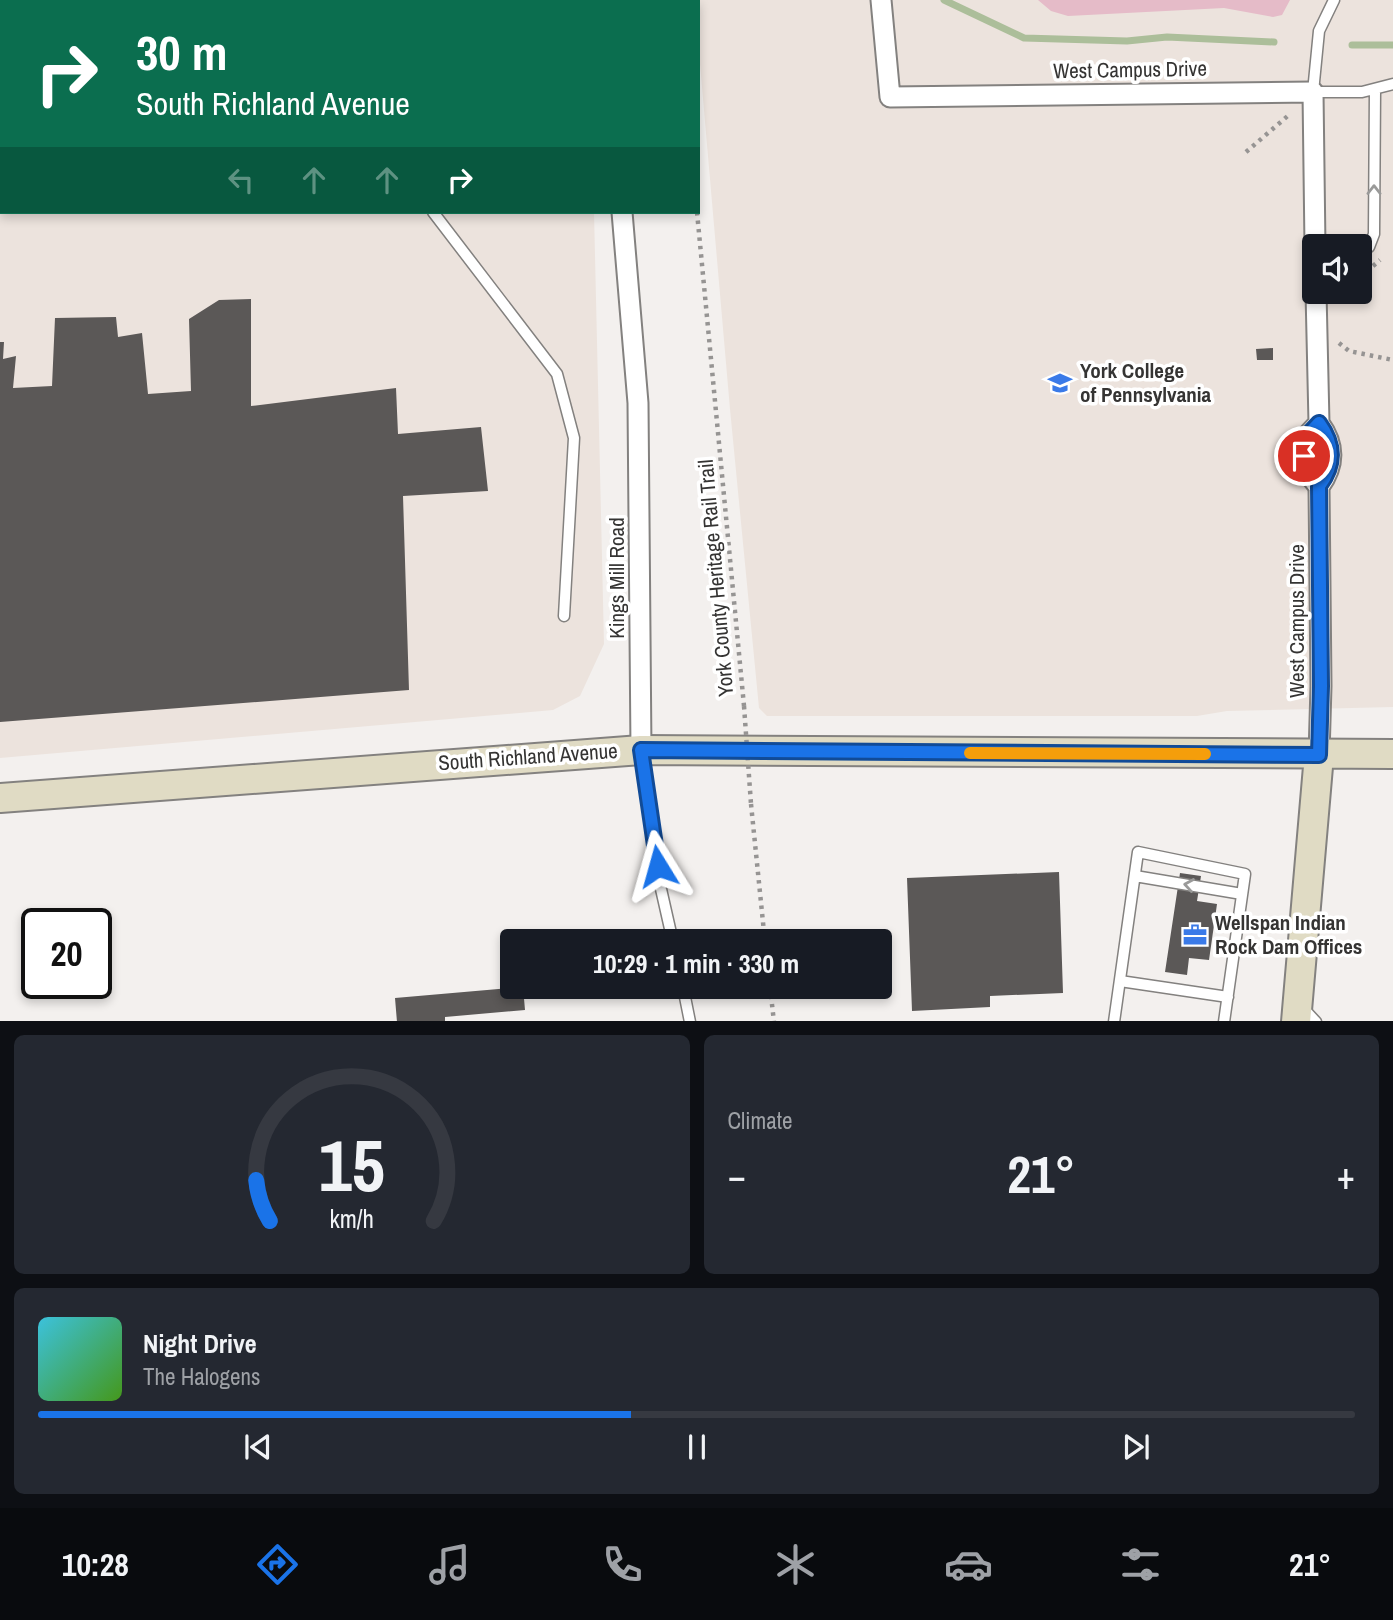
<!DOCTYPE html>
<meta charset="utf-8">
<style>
body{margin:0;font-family:"Archivo Narrow",sans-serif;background:#242831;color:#f1f3f6;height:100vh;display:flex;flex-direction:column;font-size:26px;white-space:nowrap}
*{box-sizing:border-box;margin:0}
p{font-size:23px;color:#9ea1a6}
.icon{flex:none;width:38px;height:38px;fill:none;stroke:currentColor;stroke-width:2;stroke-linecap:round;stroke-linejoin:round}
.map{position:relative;height:1021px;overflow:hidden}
.sheet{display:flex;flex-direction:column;gap:14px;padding:14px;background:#0d0f14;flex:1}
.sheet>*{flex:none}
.banner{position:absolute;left:0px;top:0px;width:700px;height:214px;box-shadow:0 4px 10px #0003;background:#0b6e4f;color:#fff;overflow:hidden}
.controls{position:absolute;left:1302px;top:234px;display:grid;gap:14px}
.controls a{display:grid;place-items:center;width:70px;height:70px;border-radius:7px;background:#171b24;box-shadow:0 4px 10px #0003;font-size:35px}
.speed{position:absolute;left:21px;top:908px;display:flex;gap:14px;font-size:35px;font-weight:700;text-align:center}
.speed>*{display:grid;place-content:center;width:91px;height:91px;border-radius:50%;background:#171b24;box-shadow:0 4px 10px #0003;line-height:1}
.speed .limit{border:4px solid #111;border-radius:10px;background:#fff;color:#111}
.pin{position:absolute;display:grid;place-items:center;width:60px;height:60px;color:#fff;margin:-30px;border:4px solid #fff;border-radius:50%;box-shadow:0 2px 7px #0007}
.me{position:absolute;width:77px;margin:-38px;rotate:352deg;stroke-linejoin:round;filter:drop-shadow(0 0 5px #0008)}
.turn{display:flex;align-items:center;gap:24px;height:147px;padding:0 21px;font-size:32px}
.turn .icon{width:91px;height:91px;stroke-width:2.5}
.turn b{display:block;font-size:49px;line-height:60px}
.lanes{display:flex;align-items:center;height:66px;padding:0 21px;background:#0003;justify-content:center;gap:35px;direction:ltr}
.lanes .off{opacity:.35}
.big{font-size:52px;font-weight:700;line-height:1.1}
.sheet .card{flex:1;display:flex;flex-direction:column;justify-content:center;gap:10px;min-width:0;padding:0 24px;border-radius:10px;background:#242831}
.sheet .dial{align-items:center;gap:0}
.dial svg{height:182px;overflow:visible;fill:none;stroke:#363941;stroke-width:7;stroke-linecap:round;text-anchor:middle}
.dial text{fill:#f1f3f6;stroke:none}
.song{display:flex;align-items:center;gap:21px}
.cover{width:84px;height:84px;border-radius:10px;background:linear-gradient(135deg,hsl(190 70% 55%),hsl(100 70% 35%))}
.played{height:7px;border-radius:4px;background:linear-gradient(90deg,#1a73e8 45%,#363941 45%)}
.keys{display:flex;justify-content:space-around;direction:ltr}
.heat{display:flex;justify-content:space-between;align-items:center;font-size:38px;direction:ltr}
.sheet .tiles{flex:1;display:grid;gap:14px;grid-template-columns:1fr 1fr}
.card:last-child{grid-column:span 2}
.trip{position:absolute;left:500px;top:929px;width:392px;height:70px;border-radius:7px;background:#171b24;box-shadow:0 4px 10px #0003;font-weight:700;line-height:70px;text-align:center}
.dock{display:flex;height:112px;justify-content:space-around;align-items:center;background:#090b0e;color:#9ea1a6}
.dock .icon{width:49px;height:49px}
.dock .active{color:#1a73e8}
.dock b{font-size:32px;color:#f1f3f6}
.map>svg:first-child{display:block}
.built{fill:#ece3dd;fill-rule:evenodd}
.green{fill:#e5bbc8}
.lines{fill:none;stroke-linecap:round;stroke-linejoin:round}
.stream{stroke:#acbe9a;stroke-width:7}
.building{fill:#5b5857}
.lane-casing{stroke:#83817f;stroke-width:13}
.street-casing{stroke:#83817f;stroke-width:23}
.secondary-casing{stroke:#83817f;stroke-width:32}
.path{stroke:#969493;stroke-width:4.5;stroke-dasharray:3.5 5;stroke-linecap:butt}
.lane{stroke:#fff;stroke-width:10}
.street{stroke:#fff;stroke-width:19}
.secondary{stroke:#e0dbc4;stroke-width:28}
.path-bridge{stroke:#969493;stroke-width:4.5;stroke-dasharray:3.5 5;stroke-linecap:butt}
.oneway{stroke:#9a9a99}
.route-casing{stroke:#114b97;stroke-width:18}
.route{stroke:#1a73e8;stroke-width:12}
.slow{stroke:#f59e0b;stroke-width:12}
.labels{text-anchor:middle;stroke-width:7;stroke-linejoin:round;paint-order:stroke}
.street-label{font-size:21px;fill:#353433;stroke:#fff}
.poi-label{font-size:21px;font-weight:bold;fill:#353433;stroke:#fff;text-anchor:start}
</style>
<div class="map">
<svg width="1393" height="1022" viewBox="0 0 1393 1022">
<rect width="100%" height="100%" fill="#f3f0ee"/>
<path class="built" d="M0 0H566L2 2V212H594L604 644 580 696 553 710 0 758Z
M695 0H1393V707L1227 711 1197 716H767L759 708 730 409 698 41V2ZM1314 247H1360V292H1314Z"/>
<path class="green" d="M1038 0H1290L1282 15 1273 17 1224 8 1068 16 1051 11Z"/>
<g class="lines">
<path class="stream" d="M944 0 1024 38 1127 41 1167 37 1274 42
M1352 45H1393"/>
</g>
<path class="building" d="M251 299V406L396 388 398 434 481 427 488 491 403 496 409 690 0 722V342H4L3 359 16 356 13 388 52 386 55 318 116 317 118 337 142 333 148 394 191 391 189 319 219 300Z
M1273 348V360H1257L1256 349Z
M1059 872 1063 993 990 996V1007L912 1011 907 878Z
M1180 873 1201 876 1197 901 1217 904 1209 960 1189 958 1187 975 1165 972Z
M523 987 525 1010 445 1017V1022H397L395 998Z"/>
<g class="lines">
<g class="lane-casing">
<path id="lane" d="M1334 0 1319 31 1313 92H1362L1393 84
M0 190H2
M433 212 557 374 574 438 564 616
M1360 252 1369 247 1374 234 1375 90
M641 754 661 889 673 942
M1135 876 1242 894
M1120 981 1228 997
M683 987 690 1022
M1302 1007 1316 1022
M1114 1022 1138 852 1245 874 1224 1022"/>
</g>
<g class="street-casing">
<path id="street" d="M594 0V2
M881 0 890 97 1313 92 1315 247
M622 212 638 403 641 750
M1316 292 1319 423C1335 445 1335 465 1319 487L1321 686 1319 755
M1319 423 1304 439 1305 469 1319 487"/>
</g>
<g class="secondary-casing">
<path id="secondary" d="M0 798 641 750 1393 754
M1296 1022 1319 755"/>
</g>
<path class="path" d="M676 0V2
M1246 152 1290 114
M697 212 744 706
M1360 277 1380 260
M1339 343 1349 351 1393 360
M751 804 765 942
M770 987 774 1022"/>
<use href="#lane" class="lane"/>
<use href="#street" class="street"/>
<use href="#secondary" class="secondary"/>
<path class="path-bridge" d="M744 706 751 804"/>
</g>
<defs><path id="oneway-chevron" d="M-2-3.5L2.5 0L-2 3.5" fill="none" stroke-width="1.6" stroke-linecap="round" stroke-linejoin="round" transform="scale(1.75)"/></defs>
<g class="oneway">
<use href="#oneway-chevron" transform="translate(1374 190) rotate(-90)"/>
<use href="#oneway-chevron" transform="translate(1189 885) rotate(-171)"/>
</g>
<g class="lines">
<g class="route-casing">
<path id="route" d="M658 866 641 750 1319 755 1321 686 1319 486C1335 465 1335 445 1319 423L1304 439V456"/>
</g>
<use href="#route" class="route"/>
<path class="slow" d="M970 753 1205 754"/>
</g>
<defs>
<g id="university-bare" transform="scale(1.89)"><path d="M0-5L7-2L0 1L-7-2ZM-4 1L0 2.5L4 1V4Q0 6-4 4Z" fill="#3a7ae8" stroke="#fff" stroke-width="2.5" paint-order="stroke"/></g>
<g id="office-bare" transform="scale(1.89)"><path d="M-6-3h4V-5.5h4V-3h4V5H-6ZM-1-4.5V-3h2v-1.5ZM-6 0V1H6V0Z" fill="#3a7ae8" stroke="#fff" stroke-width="2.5" paint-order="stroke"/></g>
</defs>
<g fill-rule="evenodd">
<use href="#university-bare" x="1060" y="383"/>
<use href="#office-bare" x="1195" y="935"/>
</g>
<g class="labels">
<g class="street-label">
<text transform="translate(1130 70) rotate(-1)" y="7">West Campus Drive</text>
<text transform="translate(617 578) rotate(-90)" y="7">Kings Mill Road</text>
<text transform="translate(716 578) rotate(-95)" y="7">York County Heritage Rail Trail</text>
<text transform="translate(1297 621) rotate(-90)" y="7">West Campus Drive</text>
<text transform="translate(528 757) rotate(-4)" y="7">South Richland Avenue</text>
</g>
<g class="poi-label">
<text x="1080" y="378">York College<tspan x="1080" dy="24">of Pennsylvania</tspan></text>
<text x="1215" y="930">Wellspan Indian<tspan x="1215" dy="24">Rock Dam Offices</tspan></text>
</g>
</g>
</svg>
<div class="controls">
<a><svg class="icon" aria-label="sound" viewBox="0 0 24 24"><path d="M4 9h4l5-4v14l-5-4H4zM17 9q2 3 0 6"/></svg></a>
</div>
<div class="speed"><div class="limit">20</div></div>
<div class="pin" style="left:1304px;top:456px;background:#d93025"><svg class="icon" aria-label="arrive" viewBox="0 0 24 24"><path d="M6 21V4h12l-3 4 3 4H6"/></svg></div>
<svg class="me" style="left:658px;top:866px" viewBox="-20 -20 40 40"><path d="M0-17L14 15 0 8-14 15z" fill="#1a73e8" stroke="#fff" stroke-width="4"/></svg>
<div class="trip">10:29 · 1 min · 330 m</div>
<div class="banner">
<div class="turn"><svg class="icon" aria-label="right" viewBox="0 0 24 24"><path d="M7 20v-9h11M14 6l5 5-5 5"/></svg><div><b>30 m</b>South Richland Avenue</div></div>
<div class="lanes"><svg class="icon off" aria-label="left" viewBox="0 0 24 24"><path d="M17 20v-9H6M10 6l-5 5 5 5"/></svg><svg class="icon off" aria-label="ahead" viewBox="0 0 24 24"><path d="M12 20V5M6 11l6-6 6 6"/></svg><svg class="icon off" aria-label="ahead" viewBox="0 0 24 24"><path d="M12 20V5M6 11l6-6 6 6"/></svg><svg class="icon" aria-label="right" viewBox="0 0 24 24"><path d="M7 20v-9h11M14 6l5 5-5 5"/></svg></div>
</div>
</div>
<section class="sheet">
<div class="tiles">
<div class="card dial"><svg viewBox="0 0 100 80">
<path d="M14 69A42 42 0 1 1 86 69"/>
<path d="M14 69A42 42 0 0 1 8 51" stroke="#1a73e8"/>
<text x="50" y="56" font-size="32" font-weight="700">15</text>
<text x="50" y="72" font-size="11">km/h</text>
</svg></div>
<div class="card"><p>Climate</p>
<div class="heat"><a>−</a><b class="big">21°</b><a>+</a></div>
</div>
<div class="card">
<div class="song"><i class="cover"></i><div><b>Night Drive</b><p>The Halogens</p></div></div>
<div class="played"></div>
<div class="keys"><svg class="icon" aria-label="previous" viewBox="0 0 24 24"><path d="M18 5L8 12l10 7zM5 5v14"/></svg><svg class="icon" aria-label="pause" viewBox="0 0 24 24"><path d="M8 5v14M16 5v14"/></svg><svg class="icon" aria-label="next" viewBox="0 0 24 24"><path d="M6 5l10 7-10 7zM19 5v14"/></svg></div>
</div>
</div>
</section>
<nav class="dock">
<b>10:28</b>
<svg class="icon active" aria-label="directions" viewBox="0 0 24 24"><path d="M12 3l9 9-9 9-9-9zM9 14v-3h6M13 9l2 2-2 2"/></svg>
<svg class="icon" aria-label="music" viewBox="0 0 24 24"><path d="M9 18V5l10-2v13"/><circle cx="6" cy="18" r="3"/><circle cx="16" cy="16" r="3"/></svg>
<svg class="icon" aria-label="phone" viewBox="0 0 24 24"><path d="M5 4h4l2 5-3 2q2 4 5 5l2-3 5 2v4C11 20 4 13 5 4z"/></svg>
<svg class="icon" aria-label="climate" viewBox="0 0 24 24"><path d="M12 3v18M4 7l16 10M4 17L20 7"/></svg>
<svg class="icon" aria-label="car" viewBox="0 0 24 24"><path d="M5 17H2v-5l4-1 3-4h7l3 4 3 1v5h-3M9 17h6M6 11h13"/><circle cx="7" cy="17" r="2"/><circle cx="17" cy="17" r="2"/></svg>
<svg class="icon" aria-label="filters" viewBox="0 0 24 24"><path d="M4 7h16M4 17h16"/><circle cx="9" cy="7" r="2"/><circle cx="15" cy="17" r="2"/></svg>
<b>21°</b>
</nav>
